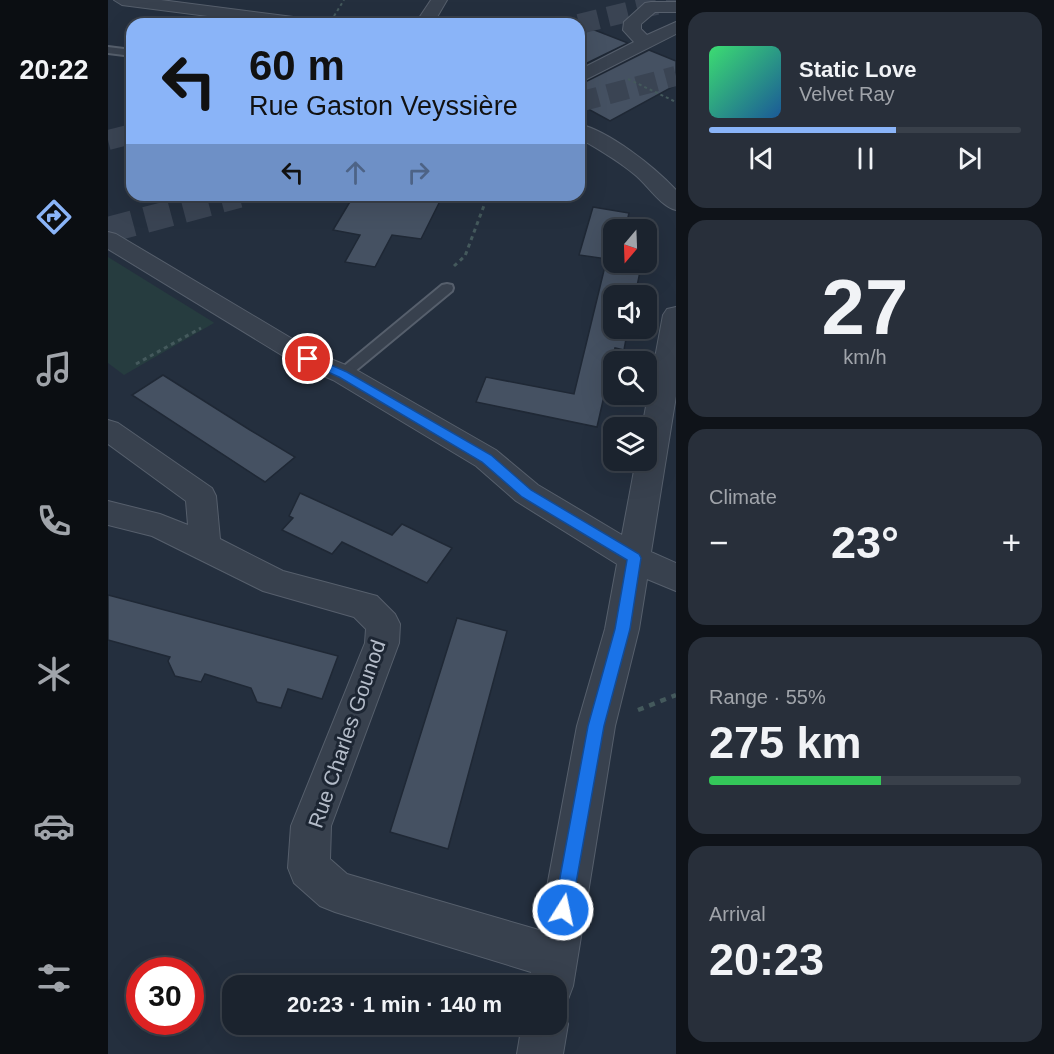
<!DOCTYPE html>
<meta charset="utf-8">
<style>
body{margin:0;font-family:Arial,sans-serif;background:#282f3a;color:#f1f3f6;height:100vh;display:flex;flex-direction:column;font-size:22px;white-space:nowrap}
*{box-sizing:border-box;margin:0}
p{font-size:20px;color:#a0a4aa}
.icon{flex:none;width:33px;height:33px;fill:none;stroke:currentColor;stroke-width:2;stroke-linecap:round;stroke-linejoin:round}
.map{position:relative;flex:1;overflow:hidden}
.details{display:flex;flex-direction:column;gap:12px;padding:12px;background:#0f1319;width:378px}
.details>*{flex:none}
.guide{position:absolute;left:18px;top:18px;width:459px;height:183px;border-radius:18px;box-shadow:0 6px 24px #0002,0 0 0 2px #39404a;background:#8ab4f8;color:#111;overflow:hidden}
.needle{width:39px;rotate:199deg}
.tools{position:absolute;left:495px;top:219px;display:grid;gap:12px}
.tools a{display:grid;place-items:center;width:54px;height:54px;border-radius:12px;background:#1b232e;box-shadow:0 6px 24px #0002,0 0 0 2px #39404a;font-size:30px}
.speed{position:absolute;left:18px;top:957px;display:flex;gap:12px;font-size:30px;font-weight:700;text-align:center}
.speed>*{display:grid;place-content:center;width:78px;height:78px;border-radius:50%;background:#1b232e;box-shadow:0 6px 24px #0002,0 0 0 2px #39404a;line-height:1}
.speed .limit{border:9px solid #d22;background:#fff;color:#111}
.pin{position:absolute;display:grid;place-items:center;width:51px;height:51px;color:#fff;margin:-26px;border:3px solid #fff;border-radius:50%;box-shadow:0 2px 6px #0007}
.me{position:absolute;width:66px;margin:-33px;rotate:10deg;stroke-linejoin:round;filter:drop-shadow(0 0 4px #0008)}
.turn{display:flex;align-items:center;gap:21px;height:126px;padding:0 24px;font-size:27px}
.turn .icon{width:78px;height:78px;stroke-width:2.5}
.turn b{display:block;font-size:42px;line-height:51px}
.lanes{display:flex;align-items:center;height:57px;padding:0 24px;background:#0003;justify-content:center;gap:30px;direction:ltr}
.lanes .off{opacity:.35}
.big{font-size:45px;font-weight:700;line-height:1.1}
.details .card{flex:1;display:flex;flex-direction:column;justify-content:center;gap:9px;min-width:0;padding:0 21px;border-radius:18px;background:#282f3a}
.details .dial{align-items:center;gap:0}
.dial b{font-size:78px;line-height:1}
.song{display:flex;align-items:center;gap:18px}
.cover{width:72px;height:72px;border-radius:9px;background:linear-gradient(135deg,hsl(140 70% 55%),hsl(210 70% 35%))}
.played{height:6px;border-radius:3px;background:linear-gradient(90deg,#8ab4f8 60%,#39404a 60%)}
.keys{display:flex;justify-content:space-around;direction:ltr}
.heat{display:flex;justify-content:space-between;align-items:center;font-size:33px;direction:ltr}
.charge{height:9px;border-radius:4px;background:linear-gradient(90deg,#34c759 55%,#39404a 0)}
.trip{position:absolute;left:114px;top:975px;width:345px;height:60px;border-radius:18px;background:#1b232e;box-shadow:0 6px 24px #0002,0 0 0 2px #39404a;font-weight:700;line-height:60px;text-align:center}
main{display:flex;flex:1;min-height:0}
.tab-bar{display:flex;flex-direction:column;width:108px;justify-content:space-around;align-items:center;background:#0b0e12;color:#a0a4aa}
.tab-bar .icon{width:42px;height:42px}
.tab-bar .selected{color:#8ab4f8}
.tab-bar b{font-size:27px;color:#f1f3f6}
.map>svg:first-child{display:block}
.green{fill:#263c3f}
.building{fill:#455162;stroke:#1f2835;stroke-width:1.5}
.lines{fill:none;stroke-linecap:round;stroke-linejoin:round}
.highway-tunnel-far1{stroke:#3a4453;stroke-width:20;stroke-dasharray:20 10;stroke-linecap:butt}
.highway-tunnel{stroke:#3a4453;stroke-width:26;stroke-dasharray:26 13;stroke-linecap:butt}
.lane-casing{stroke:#565f6c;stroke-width:4}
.street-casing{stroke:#565f6c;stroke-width:2}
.path-far2{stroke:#44595c;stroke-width:2;stroke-dasharray:3 3;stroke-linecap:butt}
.path-far1{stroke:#44595c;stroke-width:3;stroke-dasharray:4 4;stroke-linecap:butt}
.path{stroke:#44595c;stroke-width:4.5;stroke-dasharray:6 6;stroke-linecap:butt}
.lane{fill:#38414e;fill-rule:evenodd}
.street{fill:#38414e;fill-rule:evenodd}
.route{fill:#1a73e8;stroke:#114b97;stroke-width:1.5}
.labels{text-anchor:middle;stroke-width:6;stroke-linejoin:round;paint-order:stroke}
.street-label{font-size:21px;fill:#b4bcc9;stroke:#1d2633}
</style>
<main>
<nav class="tab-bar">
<b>20:22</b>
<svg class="icon selected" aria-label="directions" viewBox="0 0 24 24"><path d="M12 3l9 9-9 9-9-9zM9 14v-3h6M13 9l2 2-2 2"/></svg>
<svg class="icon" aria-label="music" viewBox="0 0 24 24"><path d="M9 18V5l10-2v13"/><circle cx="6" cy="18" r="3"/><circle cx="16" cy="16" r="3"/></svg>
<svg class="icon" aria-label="phone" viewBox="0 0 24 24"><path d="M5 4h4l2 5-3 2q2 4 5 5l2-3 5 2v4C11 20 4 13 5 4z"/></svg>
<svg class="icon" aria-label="climate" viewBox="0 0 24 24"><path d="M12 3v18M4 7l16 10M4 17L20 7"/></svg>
<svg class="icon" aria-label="car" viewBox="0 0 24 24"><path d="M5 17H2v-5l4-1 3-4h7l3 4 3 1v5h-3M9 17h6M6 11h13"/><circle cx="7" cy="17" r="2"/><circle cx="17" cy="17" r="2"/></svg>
<svg class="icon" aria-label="filters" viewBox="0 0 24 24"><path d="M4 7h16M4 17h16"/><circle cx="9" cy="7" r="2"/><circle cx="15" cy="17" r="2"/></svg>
</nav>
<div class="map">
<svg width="568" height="1054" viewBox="0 0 568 1054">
<rect width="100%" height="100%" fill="#242f3e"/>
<path class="green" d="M0 257 105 322 106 323 16 375 0 363Z"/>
<path class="building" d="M484 29 520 43 471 67V35Z
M541 50 568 61V85L502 121 471 104V85Z
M246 195 287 200 290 195H335L313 239 284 235 267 267 237 262 252 235 225 230Z
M485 207 521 213 517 230H506V260L471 255Z
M498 262H534L527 296H506V328H520L516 350 507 348 489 427 368 402 378 377 466 394Z
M55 375 142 430 187 457 157 482 24 395Z
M192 493 284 535 294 524 344 548 319 583 234 542 224 554 174 530 185 518 181 516Z
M0 595 230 656 214 699 180 689 173 708 149 702 143 688 97 674 93 682 67 676 60 661 62 657 0 640Z
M349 618 399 631 340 849 282 832Z"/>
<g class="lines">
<path class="highway-tunnel-far1" d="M471 24 568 0
M471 102 568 76
M0 140 24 134"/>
<path class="highway-tunnel" d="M0 230 131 195"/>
<g class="lane-casing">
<path id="lane" d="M0 47 24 50V56L0 53Z
M339 284 344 285 345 288 344 291 240 377H230L228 374 230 371 334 285Z"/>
</g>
<g class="street-casing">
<path id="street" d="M6 0H53L201 19 207 20 210 24H161L14 5Z
M323 0H339L325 24H307Z
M543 2H568V12H547L533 24V29L539 35 568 22V34L471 83V70L526 42 515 30 516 22 537 3Z
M471 124C501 131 547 167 568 190V210C552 206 539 184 526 174 509 160 490 149 471 138Z
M0 232 8 234 208 353 245 368 388 450 430 485 514 535 528 460H538V428H534L555 315 559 309 568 307V396L543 552 568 563V591L539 579 531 629 507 726 465 986 459 1002 449 1006 453 1008 460 1024 455 1054H409L414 1024H448V986H421L423 972 227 912 212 906 186 883 180 868 183 826 257 643 258 629 246 617 155 591 44 536 0 525V501L52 514 80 525 78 501 0 444V420L10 423 104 488 108 496 112 539 175 571 269 596 287 614 292 624 291 643 223 826 222 859 239 874 431 930 469 726 497 629 509 564 408 501 368 466 225 380 190 365 0 249Z"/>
</g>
<path class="path-far2" d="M226 16 236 0
M520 79 568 102"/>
<path class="path-far1" d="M346 266 357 256 380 195
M28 364 93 328"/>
<path class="path" d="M530 710 568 695"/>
<use href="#lane" class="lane"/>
<use href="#street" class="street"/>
</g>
<path class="route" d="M200 355 239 372 383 455 423 490 531 554 533 558 522 629 496 726 462 917 455 920 449 917 446 910 480 726 507 629 519 560 414 497 374 462 231 377 195 361V356Z"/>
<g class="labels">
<g class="street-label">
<text transform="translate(239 734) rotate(-71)" y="7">Rue Charles Gounod</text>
</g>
</g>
</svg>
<div class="tools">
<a><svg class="needle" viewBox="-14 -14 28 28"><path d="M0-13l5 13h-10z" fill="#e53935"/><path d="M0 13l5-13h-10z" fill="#a0a4aa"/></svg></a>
<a><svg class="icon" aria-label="sound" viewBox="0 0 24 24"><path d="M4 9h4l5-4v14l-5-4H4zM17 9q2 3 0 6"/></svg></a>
<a><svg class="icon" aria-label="search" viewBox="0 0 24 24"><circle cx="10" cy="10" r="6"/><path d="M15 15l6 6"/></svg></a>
<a><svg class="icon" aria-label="layers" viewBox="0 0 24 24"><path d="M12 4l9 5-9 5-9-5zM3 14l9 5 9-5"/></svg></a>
</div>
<div class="speed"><div class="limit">30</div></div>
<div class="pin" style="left:200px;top:359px;background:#d93025"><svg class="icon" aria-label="arrive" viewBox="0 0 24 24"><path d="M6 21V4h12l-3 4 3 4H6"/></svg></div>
<svg class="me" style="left:455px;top:910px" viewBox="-20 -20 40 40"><circle r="17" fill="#1a73e8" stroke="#fff" stroke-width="3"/><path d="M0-11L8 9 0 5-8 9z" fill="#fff"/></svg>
<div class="trip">20:23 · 1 min · 140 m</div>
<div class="guide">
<div class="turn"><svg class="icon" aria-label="left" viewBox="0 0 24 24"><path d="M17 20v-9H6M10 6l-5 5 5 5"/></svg><div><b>60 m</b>Rue Gaston Veyssière</div></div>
<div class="lanes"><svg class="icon" aria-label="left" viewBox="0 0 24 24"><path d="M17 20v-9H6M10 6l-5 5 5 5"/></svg><svg class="icon off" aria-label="ahead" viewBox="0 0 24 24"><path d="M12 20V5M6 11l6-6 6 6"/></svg><svg class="icon off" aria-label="right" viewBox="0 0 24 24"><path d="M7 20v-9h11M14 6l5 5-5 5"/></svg></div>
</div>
</div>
<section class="details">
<div class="card">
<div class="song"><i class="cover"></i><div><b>Static Love</b><p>Velvet Ray</p></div></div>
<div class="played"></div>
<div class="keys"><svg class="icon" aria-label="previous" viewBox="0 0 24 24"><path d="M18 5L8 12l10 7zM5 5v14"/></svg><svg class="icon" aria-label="pause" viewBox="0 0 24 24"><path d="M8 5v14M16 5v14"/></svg><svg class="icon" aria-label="next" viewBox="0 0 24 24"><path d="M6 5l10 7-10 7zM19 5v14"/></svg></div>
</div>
<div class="card dial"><b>27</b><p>km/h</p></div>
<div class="card"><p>Climate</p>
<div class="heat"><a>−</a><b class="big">23°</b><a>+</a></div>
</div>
<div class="card"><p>Range · 55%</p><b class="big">275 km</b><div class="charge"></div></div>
<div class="card"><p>Arrival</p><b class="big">20:23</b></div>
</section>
</main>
